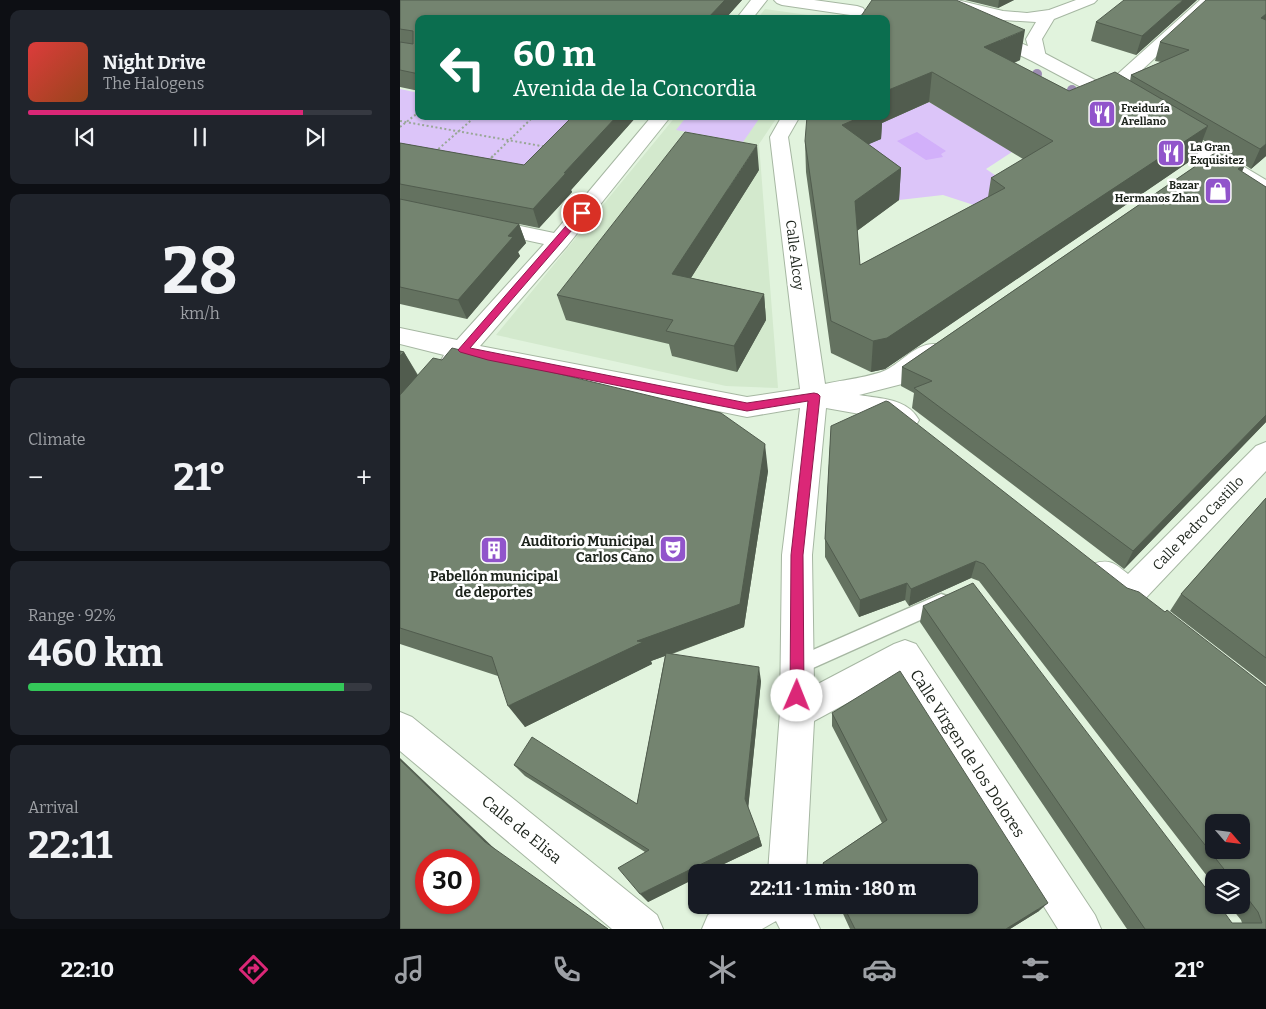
<!DOCTYPE html>
<meta charset="utf-8">
<style>
body{margin:0;font-family:Bitter,serif;background:#20242c;color:#f1f3f6;height:100vh;display:flex;flex-direction:column;font-size:19px;white-space:nowrap}
*{box-sizing:border-box;margin:0}
p{font-size:16px;color:#9ea1a6}
.icon{flex:none;width:28px;height:28px;fill:none;stroke:currentColor;stroke-width:2;stroke-linecap:round;stroke-linejoin:round}
.map{position:relative;flex:1;overflow:hidden}
.drawer{display:flex;flex-direction:column;gap:10px;padding:10px;background:#0d0f14;width:400px}
.drawer>*{flex:none}
.guide{position:absolute;left:15px;top:15px;width:475px;height:105px;border-radius:10px;box-shadow:0 1px 4px #0004;background:#0b6e4f;color:#fff;overflow:hidden}
.needle{width:32px;rotate:118deg}
.fabs{position:absolute;left:805px;top:814px;display:grid;gap:10px}
.fabs a{display:grid;place-items:center;width:45px;height:45px;border-radius:10px;background:#171b24;box-shadow:0 1px 4px #0004;font-size:25px}
.speed{position:absolute;left:15px;top:849px;display:flex;gap:10px;font-size:25px;font-weight:700;text-align:center}
.speed>*{display:grid;place-content:center;width:65px;height:65px;border-radius:50%;background:#171b24;box-shadow:0 1px 4px #0004;line-height:1}
.speed .limit{border:8px solid #d22;background:#fff;color:#111}
.pin{position:absolute;display:grid;place-items:center;width:42px;height:42px;color:#fff;margin:-21px;border:2px solid #fff;border-radius:50%;box-shadow:0 1px 5px #0007}
.me{position:absolute;width:55px;margin:-28px;rotate:1deg;stroke-linejoin:round;filter:drop-shadow(0 0 4px #0008)}
.turn{display:flex;align-items:center;gap:18px;height:105px;padding:0 15px;font-size:22px}
.turn .icon{width:65px;height:65px;stroke-width:2.5}
.turn b{display:block;font-size:35px;line-height:42px}
.big{font-size:38px;font-weight:700;line-height:1.1}
.drawer .widget{flex:1;display:flex;flex-direction:column;justify-content:center;gap:8px;min-width:0;padding:0 18px;border-radius:10px;background:#20242c}
.drawer .dial{align-items:center;gap:0}
.dial b{font-size:65px;line-height:1}
.song{display:flex;align-items:center;gap:15px}
.cover{width:60px;height:60px;border-radius:8px;background:linear-gradient(135deg,hsl(0 70% 55%),hsl(20 70% 35%))}
.played{height:5px;border-radius:2px;background:linear-gradient(90deg,#db2777 80%,#363941 80%)}
.keys{display:flex;justify-content:space-around;direction:ltr}
.heat{display:flex;justify-content:space-between;align-items:center;font-size:28px;direction:ltr}
.charge{height:8px;border-radius:4px;background:linear-gradient(90deg,#34c759 92%,#363941 0)}
.trip{position:absolute;left:288px;top:864px;width:290px;height:50px;border-radius:10px;background:#171b24;box-shadow:0 1px 4px #0004;font-weight:700;line-height:50px;text-align:center}
.tab-bar{display:flex;height:80px;justify-content:space-around;align-items:center;background:#090b0e;color:#9ea1a6}
.tab-bar .icon{width:35px;height:35px}
.tab-bar .on{color:#db2777}
.tab-bar b{font-size:22px;color:#f1f3f6}
main{display:flex;flex:1;min-height:0}
.map>svg:first-child{display:block}
.built{fill:#d3e9cd}
.green{fill:#dcc5f9}
.water{fill:#d2b0fa}
.lines{fill:none;stroke-linecap:round;stroke-linejoin:round}
.service-casing{stroke:#a6b7a2;stroke-width:3}
.minor-casing{stroke:#a6b7a2;stroke-width:2}
.secondary-casing{stroke:#a6b7a2;stroke-width:2}
.path-far1{stroke:#99a796;stroke-width:2;stroke-dasharray:2 2.5;stroke-linecap:butt}
.path{stroke:#99a796;stroke-width:2.5;stroke-dasharray:2 3;stroke-linecap:butt}
.service{fill:#fff;fill-rule:evenodd}
.minor{fill:#fff;fill-rule:evenodd}
.secondary{fill:#fff;fill-rule:evenodd}
.tree{fill:#9c8cb2}
.wall{fill:#647260;fill-rule:evenodd}
.shaded-wall{fill:#515c4e}
.building{fill:#748470;stroke:#515c4e;fill-rule:evenodd}
.route{fill:#db2777;stroke:#8e194d}
.labels{text-anchor:middle;stroke-width:5;stroke-linejoin:round;paint-order:stroke}
.far-poi-label{font-size:11px;font-weight:bold;fill:#1d241c;stroke:#fff;text-anchor:start}
.street-label{font-size:14px;fill:#1d241c;stroke:#fff}
.poi-label{font-size:14px;font-weight:bold;fill:#1d241c;stroke:#fff;text-anchor:end}
.near-street-label{font-size:16px;fill:#1d241c;stroke:#fff}
</style>
<main>
<section class="drawer">
<div class="widget">
<div class="song"><i class="cover"></i><div><b>Night Drive</b><p>The Halogens</p></div></div>
<div class="played"></div>
<div class="keys"><svg class="icon" aria-label="previous" viewBox="0 0 24 24"><path d="M18 5L8 12l10 7zM5 5v14"/></svg><svg class="icon" aria-label="pause" viewBox="0 0 24 24"><path d="M8 5v14M16 5v14"/></svg><svg class="icon" aria-label="next" viewBox="0 0 24 24"><path d="M6 5l10 7-10 7zM19 5v14"/></svg></div>
</div>
<div class="widget dial"><b>28</b><p>km/h</p></div>
<div class="widget"><p>Climate</p>
<div class="heat"><a>−</a><b class="big">21°</b><a>+</a></div>
</div>
<div class="widget"><p>Range · 92%</p><b class="big">460 km</b><div class="charge"></div></div>
<div class="widget"><p>Arrival</p><b class="big">22:11</b></div>
</section>
<div class="map">
<svg width="866" height="929" viewBox="0 0 866 929">
<rect width="100%" height="100%" fill="#e1f3dd"/>
<path class="built" d="M365 9 436 19H357Z
M276 116H378L359 144 378 388 326 386 96 335Z"/>
<path class="green" d="M0 89 19 93V116H160L186 121 134 177 0 152Z
M529 102 612 152 586 169 617 190 586 209 543 195 499 200 442 156 468 129Z
M287 116H361L343 142 276 130Z"/>
<path class="water" d="M517 132 546 151 541 154 543 157 526 160 497 141Z"/>
<g class="lines">
<g class="service-casing">
<path id="service" d="M541 594 547 596 550 602 547 608 404 672 397 675 390 672 387 666 390 660Z"/>
</g>
<g class="minor-casing">
<path id="minor" d="M351 0H367L352 19H336Z
M374 0H414L457 6 463 8 465 11 463 14 457 16 382 5 377 3Z
M557 0 603 11 627 13 649 10 676 0H697L694 3 654 19 642 39 646 57 644 61H632L626 39 636 22 603 20 552 8 549 5 552 2Z
M800 0H817L713 97 707 98 701 97 698 93 701 89Z
M252 116H271L167 246 80 346 347 397 400 389 370 137 382 116H400L388 137 425 384C442 380 472 377 486 370 504 361 519 339 541 345L544 351 541 357 502 384 459 395C481 399 507 398 519 420L515 427 506 430 497 427 488 419 426 408 412 555 414 686 494 644 505 640 516 644 695 915 701 929H658L499 675 414 721 406 872H368L380 712 382 555 400 408 347 417 68 360C60 369 55 372 43 368L40 362 44 355 0 344V328L57 340 144 244 79 230 76 225 79 220 87 219 154 233Z
M866 442V471L741 603 730 607C714 601 696 589 689 573L693 564C710 558 715 564 728 574L856 446Z
M0 712 12 717 257 915 263 929H212L0 751Z
M327 905H409L420 929H380L376 921 362 929H302L308 915Z"/>
</g>
<g class="secondary-casing">
<path id="secondary" d="M588 29 644 53 727 97 730 101 727 105 721 106 715 105 632 61 582 37 580 34 582 31Z
M769 124 776 126 866 180V195L859 193 762 134 760 130 762 126Z"/>
</g>
<path class="path-far1" d="M0 121 147 147
M0 127 19 112
M35 152 76 116
M91 158 134 116"/>
<path class="path" d="M88 161 93 156"/>
<use href="#service" class="service"/>
<use href="#minor" class="minor"/>
<use href="#secondary" class="secondary"/>
</g>
<g class="tree">
<circle cx="637" cy="74" r="5"/>
<circle cx="672" cy="90" r="5"/>
</g>
<path class="wall" d="M0 0H342L325 19H19V91L0 87Z
M565 0H614L598 8Z
M797 0 736 55 691 41 696 22Z
M866 0V156L851 169 845 165 842 172 866 187V422L724 569 512 408 514 393 501 386 502 367 819 150 803 140 796 157 485 369 471 372 431 353 406 172 405 141 559 1 620 60 614 63 669 91 730 81 731 75 761 62 755 61 760 42ZM529 102 623 159 591 178 588 197 460 265 457 231 499 200 501 168 468 144 481 139 482 123Z
M164 116H237L171 190 172 192 139 228 119 224 126 243 118 252 120 256 67 319 0 304V143L124 165 172 118Z
M359 170 291 278 364 294 366 320 337 372 272 356 269 344 166 320 157 295Z
M0 351 4 352 18 375 368 471 344 627 272 654 361 681 348 808 359 836 362 846 307 872H296V878L248 902 245 852 125 776 114 765 237 804 265 656 251 661 252 664 125 727 98 676 0 644Z
M431 426 727 588 765 612 866 929H727L520 622 523 606 832 923H842L841 920 829 905H841V878H814V885L579 581 571 578 509 606 505 600 459 617 425 557V539Z
M866 498V685L770 611 781 594Z
M432 713 639 911 610 929H450L439 905H569V872H423V863L482 823 432 726Z"/>
<path class="shaded-wall" d="M325 0H342L325 19H307Z
M599 0H614L598 8Z
M783 0H797L736 55 742 36Z
M866 14V26L861 18Z
M625 30 620 60 580 77 584 47Z
M532 72 529 102 482 123 481 139 442 156V125L463 116H486V91Z
M217 116H237L171 190 172 192 139 228 133 209 164 173Z
M808 126 796 157 485 369 471 372 473 341Z
M866 144V156L851 169 860 149Z
M357 145 359 170 277 300 272 274Z
M846 162 837 182 838 169Z
M501 168 499 200 454 233 455 201Z
M119 224 126 243 118 252 120 256 67 319 58 300 108 236Z
M364 294 366 320 337 372 334 346Z
M4 352 20 380 0 402V356Z
M866 415V422L724 569 733 551Z
M365 444 368 471 344 627 251 661 252 664 125 727 108 706 237 641Z
M576 561 571 578 509 606 511 589Z
M507 583 505 600 459 617 460 600Z
M359 667 361 681 348 810 345 799Z
M0 758 98 852 85 842 0 760Z
M359 836 362 846 307 872H296V878L248 902 240 894Z
M648 903 639 911 610 929H606Z"/>
<path class="building" d="M0 0H325L307 19H19V74L0 70V42L13 44V31L0 29Z
M472 0H556L625 30 584 47 669 91 715 72 808 126 487 338 473 341 431 321 405 141 407 116H463L442 125 501 168 455 201 460 265 605 188 591 178 653 141 532 72 486 91V19H459Z
M724 0H783L742 36 696 22Z
M806 0H866V14L861 18 866 20V144L860 149 731 75 789 50 760 42Z
M173 116H217L164 173H166L133 209 0 184V143L124 165Z
M285 132 357 145 272 274 364 294 334 346 266 331 273 320 157 295Z
M822 148 846 162 838 169 866 187V415L733 551 514 388 532 381 502 367Z
M0 199 119 224 108 236 113 237 58 300 0 287Z
M52 348 321 413 365 444 340 604 237 641 243 642 108 706 92 657 0 628V395L33 358 42 360Z
M0 351 4 352 0 356Z
M486 401 489 402 727 588 739 592 765 612 767 610 866 687V929H745L523 606 573 583 814 899V905H819L832 923H862L858 912 845 895H841V878H831L584 564 576 561 511 589 507 583 460 600 425 539 431 426ZM814 822H841V850H814Z
M866 498V658L781 594Z
M266 653 359 667 345 799 359 836 240 894 218 868 249 850 114 765 132 737 237 804Z
M500 671 648 903 606 929H455L443 905H569V872H427L423 863 487 820 432 713Z
M0 760 85 842 208 929H0ZM26 860H69V902H26Z"/>
<path class="route" d="M182 210 185 211V215L70 348 347 403 414 393 418 394 420 396 403 555 404 696 402 701 397 703 392 701 390 696 391 555 408 401 347 411 88 360 60 352 58 350 179 211Z"/>
<defs>
<g id="restaurant-square" transform="scale(1.4375)"><rect x="-9" y="-9" width="18" height="18" rx="4" fill="#9154cb" stroke="#fff"/><path d="M-5-6h1v4h1v-4h1v4h1v-4h1v5L-1.5 .5V6h-2V.5L-5-1ZM5-6V6H3V1.5H1.5Q1.5-4 5-6Z" fill="#fff"/></g>
<g id="shop-square" transform="scale(1.4375)"><rect x="-9" y="-9" width="18" height="18" rx="4" fill="#9154cb" stroke="#fff"/><path d="M-5-2.5h2.3a2.7 3.5 0 0 1 5.4 0H5L5.5 6h-11ZM-1.5-2.5h3a1.5 2.3 0 0 0-3 0Z" fill="#fff"/></g>
<g id="theatre-square" transform="scale(1.4375)"><rect x="-9" y="-9" width="18" height="18" rx="4" fill="#9154cb" stroke="#fff"/><path d="M-5-5.5Q0-4 5-5.5V0Q5 5 0 6Q-5 5-5 0ZM-3.3-2.5H-1v1.5H-3.3ZM1-2.5H3.3v1.5H1ZM-2.8 1Q0 5.5 2.8 1Z" fill="#fff"/></g>
<g id="building-square" transform="scale(1.4375)"><rect x="-9" y="-9" width="18" height="18" rx="4" fill="#9154cb" stroke="#fff"/><path d="M-4-6H4V6H1V3H-1V6H-4ZM-2.5-4.3h1.7v1.8h-1.7ZM.8-4.3h1.7v1.8H.8ZM-2.5-1h1.7V.8h-1.7ZM.8-1h1.7V.8H.8Z" fill="#fff"/></g>
</defs>
<g fill-rule="evenodd">
<use href="#restaurant-square" x="702" y="114"/>
<use href="#restaurant-square" x="771" y="153"/>
<use href="#shop-square" x="818" y="191"/>
<use href="#theatre-square" x="273" y="549"/>
<use href="#building-square" x="94" y="550"/>
</g>
<g class="labels">
<g class="far-poi-label">
<text x="721" y="112">Freiduría<tspan x="721" dy="13">Arellano</tspan></text>
<text x="790" y="151">La Gran<tspan x="790" dy="13">Exquisitez</tspan></text>
<text x="799" y="189" text-anchor="end">Bazar<tspan x="799" dy="13">Hermanos Zhan</tspan></text>
</g>
<g class="street-label">
<text transform="translate(395 255) rotate(83)" y="5">Calle Alcoy</text>
<text transform="translate(798 523) rotate(-46)" y="5">Calle Pedro Castillo</text>
</g>
<g class="poi-label">
<text x="254" y="546">Auditorio Municipal<tspan x="254" dy="16">Carlos Cano</tspan></text>
<text x="94" y="581" text-anchor="middle">Pabellón municipal<tspan x="94" dy="16">de deportes</tspan></text>
</g>
<g class="near-street-label">
<text transform="translate(568 753) rotate(57)" y="6">Calle Virgen de los Dolores</text>
<text transform="translate(122 829) rotate(39)" y="6">Calle de Elisa</text>
</g>
</g>
</svg>
<div class="fabs">
<a><svg class="needle" viewBox="-14 -14 28 28"><path d="M0-13l5 13h-10z" fill="#e53935"/><path d="M0 13l5-13h-10z" fill="#9ea1a6"/></svg></a>
<a><svg class="icon" aria-label="layers" viewBox="0 0 24 24"><path d="M12 4l9 5-9 5-9-5zM3 14l9 5 9-5"/></svg></a>
</div>
<div class="speed"><div class="limit">30</div></div>
<div class="pin" style="left:182px;top:213px;background:#d93025"><svg class="icon" aria-label="arrive" viewBox="0 0 24 24"><path d="M6 21V4h12l-3 4 3 4H6"/></svg></div>
<svg class="me" style="left:397px;top:696px" viewBox="-20 -20 40 40"><circle r="19" fill="#fff"/><path d="M0-13L10 11 0 6-10 11z" fill="#db2777"/></svg>
<div class="trip">22:11 · 1 min · 180 m</div>
<div class="guide">
<div class="turn"><svg class="icon" aria-label="left" viewBox="0 0 24 24"><path d="M17 20v-9H6M10 6l-5 5 5 5"/></svg><div><b>60 m</b>Avenida de la Concordia</div></div>
</div>
</div>
</main>
<nav class="tab-bar">
<b>22:10</b>
<svg class="icon on" aria-label="directions" viewBox="0 0 24 24"><path d="M12 3l9 9-9 9-9-9zM9 14v-3h6M13 9l2 2-2 2"/></svg>
<svg class="icon" aria-label="music" viewBox="0 0 24 24"><path d="M9 18V5l10-2v13"/><circle cx="6" cy="18" r="3"/><circle cx="16" cy="16" r="3"/></svg>
<svg class="icon" aria-label="phone" viewBox="0 0 24 24"><path d="M5 4h4l2 5-3 2q2 4 5 5l2-3 5 2v4C11 20 4 13 5 4z"/></svg>
<svg class="icon" aria-label="climate" viewBox="0 0 24 24"><path d="M12 3v18M4 7l16 10M4 17L20 7"/></svg>
<svg class="icon" aria-label="car" viewBox="0 0 24 24"><path d="M5 17H2v-5l4-1 3-4h7l3 4 3 1v5h-3M9 17h6M6 11h13"/><circle cx="7" cy="17" r="2"/><circle cx="17" cy="17" r="2"/></svg>
<svg class="icon" aria-label="filters" viewBox="0 0 24 24"><path d="M4 7h16M4 17h16"/><circle cx="9" cy="7" r="2"/><circle cx="15" cy="17" r="2"/></svg>
<b>21°</b>
</nav>
